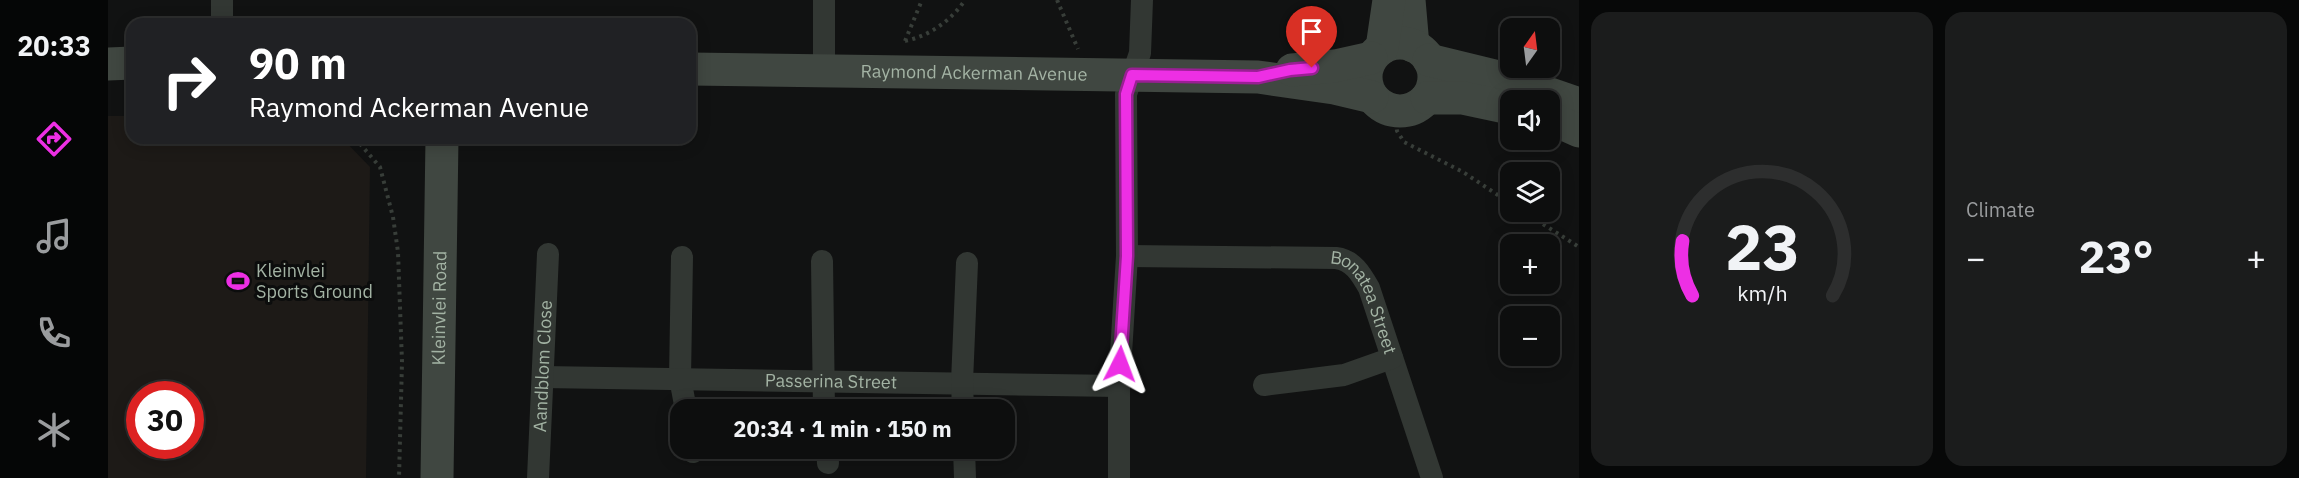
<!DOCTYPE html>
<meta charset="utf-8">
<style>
body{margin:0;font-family:"IBM Plex Sans",sans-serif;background:#1b1c1c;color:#f1f3f6;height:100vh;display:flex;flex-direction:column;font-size:22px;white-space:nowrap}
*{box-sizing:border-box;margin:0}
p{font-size:20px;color:#9a9c9e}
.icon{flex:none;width:33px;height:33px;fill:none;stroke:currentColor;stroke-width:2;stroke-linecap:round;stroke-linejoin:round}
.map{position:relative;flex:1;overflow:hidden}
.drawer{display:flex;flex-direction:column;gap:12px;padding:12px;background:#070808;width:720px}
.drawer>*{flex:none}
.banner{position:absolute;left:18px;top:18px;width:570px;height:126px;border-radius:18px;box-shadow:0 3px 15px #0003,0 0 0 2px #2d2e2e;background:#202124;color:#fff;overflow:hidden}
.needle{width:39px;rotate:14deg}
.tools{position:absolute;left:1392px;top:18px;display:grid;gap:12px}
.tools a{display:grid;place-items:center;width:60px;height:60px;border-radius:12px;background:#0d0e0e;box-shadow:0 3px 15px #0003,0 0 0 2px #2d2e2e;font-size:30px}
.speed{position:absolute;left:18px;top:381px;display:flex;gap:12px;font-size:30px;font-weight:700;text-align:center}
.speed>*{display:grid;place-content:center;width:78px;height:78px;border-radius:50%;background:#0d0e0e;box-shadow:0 3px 15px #0003,0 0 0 2px #2d2e2e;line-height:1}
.speed .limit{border:9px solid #d22;background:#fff;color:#111}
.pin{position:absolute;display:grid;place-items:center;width:51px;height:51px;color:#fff;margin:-62px -26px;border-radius:50% 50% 50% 0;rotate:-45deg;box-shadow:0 0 6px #0007}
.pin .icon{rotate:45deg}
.me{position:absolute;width:66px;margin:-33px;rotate:3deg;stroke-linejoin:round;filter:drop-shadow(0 0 4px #0008)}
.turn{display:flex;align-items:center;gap:21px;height:126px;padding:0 24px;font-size:27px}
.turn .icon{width:78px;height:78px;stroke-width:2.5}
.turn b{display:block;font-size:42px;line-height:51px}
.big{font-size:45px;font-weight:700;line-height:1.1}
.drawer .card{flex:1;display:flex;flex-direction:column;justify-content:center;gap:9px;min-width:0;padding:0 21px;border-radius:18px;background:#1b1c1c}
.drawer .dial{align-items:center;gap:0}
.dial svg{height:156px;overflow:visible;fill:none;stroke:#2d2e2e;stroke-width:7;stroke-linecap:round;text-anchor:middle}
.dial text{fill:#f1f3f6;stroke:none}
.heat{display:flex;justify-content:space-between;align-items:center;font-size:33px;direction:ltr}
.drawer .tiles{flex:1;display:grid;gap:12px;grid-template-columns:repeat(2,1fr)}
.trip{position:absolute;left:562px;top:399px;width:345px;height:60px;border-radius:18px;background:#0d0e0e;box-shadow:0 3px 15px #0003,0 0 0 2px #2d2e2e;font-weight:700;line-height:60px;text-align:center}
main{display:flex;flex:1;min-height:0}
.menu{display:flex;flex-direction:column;width:108px;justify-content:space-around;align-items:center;background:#050606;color:#9a9c9e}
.menu .icon{width:42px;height:42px}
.menu .on{color:#ed2fe4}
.menu b{font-size:27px;color:#f1f3f6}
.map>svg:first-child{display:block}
.garden{fill:#1d1a17;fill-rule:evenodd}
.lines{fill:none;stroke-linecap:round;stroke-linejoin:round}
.path{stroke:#383e39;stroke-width:4;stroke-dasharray:3 4.5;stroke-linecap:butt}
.street{stroke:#323733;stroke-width:22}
.secondary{stroke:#404741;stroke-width:33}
.route-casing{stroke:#9a1f94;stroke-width:15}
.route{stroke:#ed2fe4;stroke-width:10}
.labels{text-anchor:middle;stroke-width:6;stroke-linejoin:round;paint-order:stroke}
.street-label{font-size:18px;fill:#a3b3a4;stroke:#0c0d0d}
.poi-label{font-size:18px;fill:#a3b3a4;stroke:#0c0d0d;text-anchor:start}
</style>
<main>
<nav class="menu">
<b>20:33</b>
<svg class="icon on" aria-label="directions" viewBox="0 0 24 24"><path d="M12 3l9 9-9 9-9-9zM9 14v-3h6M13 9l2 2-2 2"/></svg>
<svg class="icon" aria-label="music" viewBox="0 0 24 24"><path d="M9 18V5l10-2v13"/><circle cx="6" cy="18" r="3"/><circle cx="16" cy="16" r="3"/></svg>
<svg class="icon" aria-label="phone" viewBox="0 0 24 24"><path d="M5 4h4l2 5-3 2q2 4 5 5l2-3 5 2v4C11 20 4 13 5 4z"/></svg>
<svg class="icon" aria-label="climate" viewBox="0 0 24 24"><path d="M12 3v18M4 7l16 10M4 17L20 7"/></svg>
</nav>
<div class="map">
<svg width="1471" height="478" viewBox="0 0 1471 478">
<rect width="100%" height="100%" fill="#111212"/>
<path class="garden" d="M0 116H24V138H234L262 167 258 478H0ZM32 394H82V446H32Z"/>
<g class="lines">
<path class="path" d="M949 0 970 49
M797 41C821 36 843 21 857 0
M797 41 814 0
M1288 122 1289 131 1296 142 1355 172 1402 203
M247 138 272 167 285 217 290 252 294 362 291 478
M1416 212 1471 247"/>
<g class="street">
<path d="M114 0V24"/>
<path d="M716 70V0"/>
<path id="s1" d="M1019 256 1228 258C1245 260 1253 274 1261 288L1324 478"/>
<path d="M574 257 572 378 578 410"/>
<path d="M714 261 716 410"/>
<path id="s2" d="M435 377 1011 386"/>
<path d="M1156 385 1236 375 1284 358"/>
<path d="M855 410 854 382 859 263"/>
<path d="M584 448 585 452"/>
<path d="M719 448 720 463"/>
<path d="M856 448 857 478"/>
<path id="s3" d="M430 478 440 254"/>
<path d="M1011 478V386L1019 256 1018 94 1032 53 1034 0"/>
</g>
<g class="secondary">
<path d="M1301 0 1305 46"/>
<circle cx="1292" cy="77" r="34"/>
<path d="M1274 48 1281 0"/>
<path d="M1321 60 1399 79 1471 104"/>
<path d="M0 64 24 63"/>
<path id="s4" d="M582 69 1150 77 1226 88 1264 97"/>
<path d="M1184 70 1227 66 1263 58"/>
<path d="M1319 98H1355L1402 108"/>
<path d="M1442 118 1471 131"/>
<path id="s5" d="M329 478 334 138"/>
</g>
</g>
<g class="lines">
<g class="route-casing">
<path id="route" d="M1012 364 1019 256 1018 94 1024 75 1150 77 1182 70 1204 68"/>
</g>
<use href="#route" class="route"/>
</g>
<defs>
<g id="stadium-bare" transform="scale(1.8)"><path d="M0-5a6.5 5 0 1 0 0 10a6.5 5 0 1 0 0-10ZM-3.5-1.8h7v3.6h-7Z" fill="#ed2fe4" stroke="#0c0d0d" stroke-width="2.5" paint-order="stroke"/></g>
</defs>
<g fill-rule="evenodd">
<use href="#stadium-bare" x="130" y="281"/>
</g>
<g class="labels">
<g class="street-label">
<text dy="6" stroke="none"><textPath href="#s4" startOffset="284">Raymond Ackerman Avenue</textPath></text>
<text dy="6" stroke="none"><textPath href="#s5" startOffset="170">Kleinvlei Road</textPath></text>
<text dy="6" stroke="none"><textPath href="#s1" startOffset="264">Bonatea Street</textPath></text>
<text dy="6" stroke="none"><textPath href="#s3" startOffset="112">Aandblom Close</textPath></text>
<text dy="6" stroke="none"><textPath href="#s2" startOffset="288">Passerina Street</textPath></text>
</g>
<g class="poi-label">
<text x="148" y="277">Kleinvlei<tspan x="148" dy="21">Sports Ground</tspan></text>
</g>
</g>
</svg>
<div class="tools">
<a><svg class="needle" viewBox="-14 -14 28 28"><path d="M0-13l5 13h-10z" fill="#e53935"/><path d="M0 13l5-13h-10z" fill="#9a9c9e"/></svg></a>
<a><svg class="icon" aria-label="sound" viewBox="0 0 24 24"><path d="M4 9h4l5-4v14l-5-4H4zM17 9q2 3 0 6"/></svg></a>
<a><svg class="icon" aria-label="layers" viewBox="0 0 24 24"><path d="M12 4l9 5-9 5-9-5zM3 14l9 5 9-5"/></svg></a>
<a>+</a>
<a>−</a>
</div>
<div class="speed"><div class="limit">30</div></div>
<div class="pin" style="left:1204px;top:68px;background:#d93025"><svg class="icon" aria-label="arrive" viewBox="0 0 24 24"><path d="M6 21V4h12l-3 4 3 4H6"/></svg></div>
<svg class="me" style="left:1012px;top:364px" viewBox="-20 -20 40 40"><path d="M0-17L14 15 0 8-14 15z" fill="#ed2fe4" stroke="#fff" stroke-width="4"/></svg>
<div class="trip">20:34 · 1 min · 150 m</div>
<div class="banner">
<div class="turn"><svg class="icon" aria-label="right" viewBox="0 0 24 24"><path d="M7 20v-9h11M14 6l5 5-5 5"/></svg><div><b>90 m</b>Raymond Ackerman Avenue</div></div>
</div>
</div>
<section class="drawer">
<div class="tiles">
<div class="card dial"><svg viewBox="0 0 100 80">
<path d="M14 69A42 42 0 1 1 86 69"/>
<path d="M14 69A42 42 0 0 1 9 41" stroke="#ed2fe4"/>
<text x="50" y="56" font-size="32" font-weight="700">23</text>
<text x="50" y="72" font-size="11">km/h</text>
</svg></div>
<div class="card"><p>Climate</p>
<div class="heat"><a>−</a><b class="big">23°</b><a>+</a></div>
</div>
</div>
</section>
</main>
